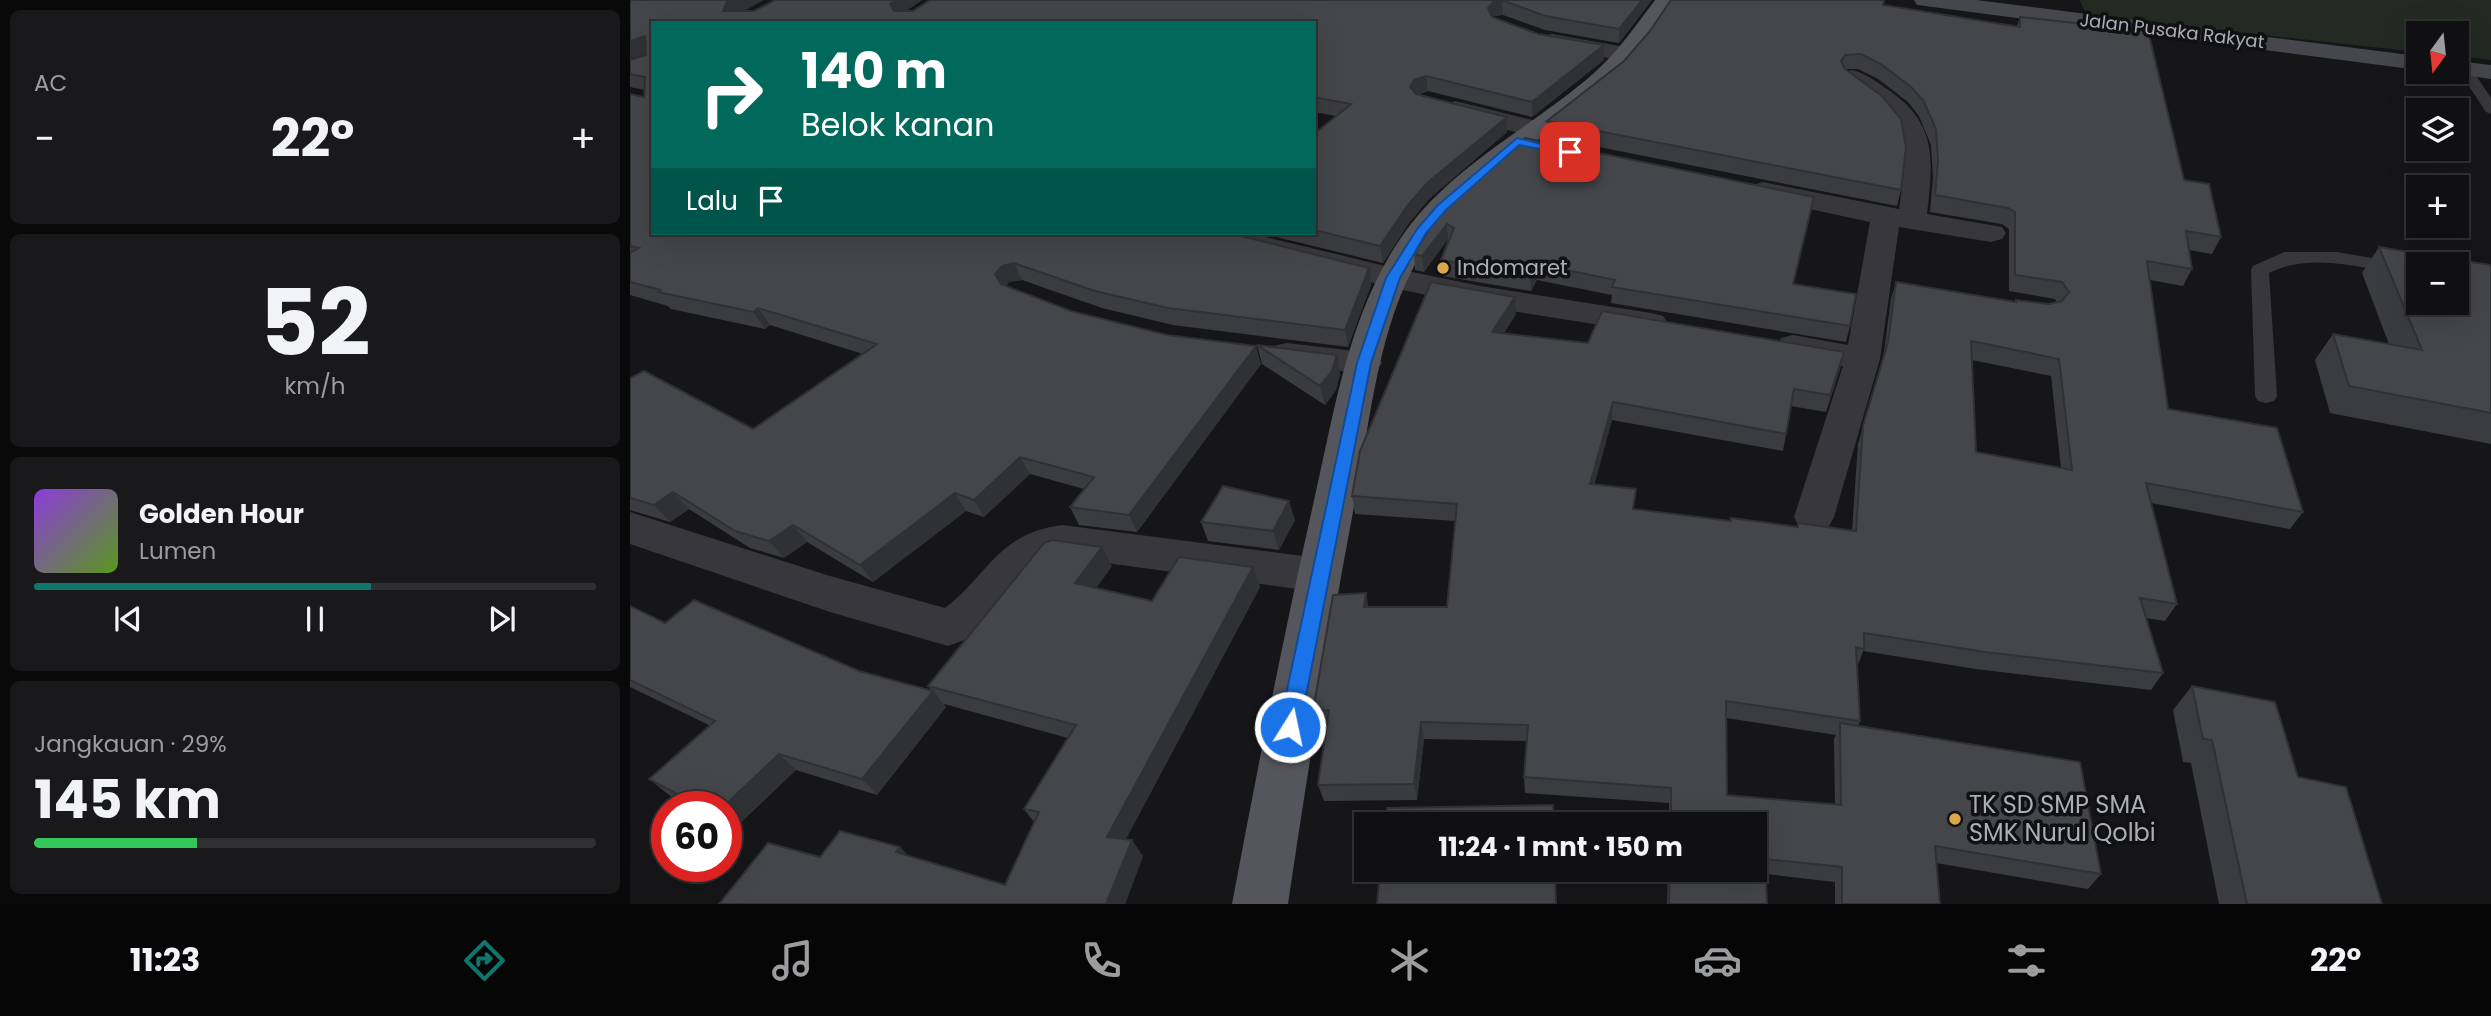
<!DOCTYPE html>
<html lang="id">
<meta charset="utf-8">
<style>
body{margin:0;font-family:Poppins,sans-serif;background:#19191b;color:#f1f3f6;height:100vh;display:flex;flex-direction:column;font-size:26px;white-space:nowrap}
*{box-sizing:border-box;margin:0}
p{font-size:23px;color:#9c9d9f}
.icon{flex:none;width:38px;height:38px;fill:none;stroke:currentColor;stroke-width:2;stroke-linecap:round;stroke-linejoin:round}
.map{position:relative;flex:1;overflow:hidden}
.sheet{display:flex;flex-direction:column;gap:10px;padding:10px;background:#09090a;width:630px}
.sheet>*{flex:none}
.hud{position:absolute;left:21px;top:21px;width:665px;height:214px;border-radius:0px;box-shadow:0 7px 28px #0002,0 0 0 2px #303032;background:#00695c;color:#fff;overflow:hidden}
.needle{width:46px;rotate:195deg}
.buttons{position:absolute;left:1776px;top:21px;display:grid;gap:14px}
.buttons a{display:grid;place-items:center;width:63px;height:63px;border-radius:0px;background:#101012;box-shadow:0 7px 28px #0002,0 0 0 2px #303032;font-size:35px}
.speed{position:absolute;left:21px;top:791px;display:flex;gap:14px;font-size:35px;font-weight:700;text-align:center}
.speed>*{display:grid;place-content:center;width:91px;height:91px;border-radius:50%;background:#101012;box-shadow:0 7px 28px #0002,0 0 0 2px #303032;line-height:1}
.speed .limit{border:10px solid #d22;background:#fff;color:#111}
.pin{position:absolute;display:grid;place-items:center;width:60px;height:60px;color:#fff;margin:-30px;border-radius:14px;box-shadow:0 4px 10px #0006}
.me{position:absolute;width:77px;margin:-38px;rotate:10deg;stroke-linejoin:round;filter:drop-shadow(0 0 5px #0008)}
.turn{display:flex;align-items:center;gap:24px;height:147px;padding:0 35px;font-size:32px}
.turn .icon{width:91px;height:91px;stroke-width:2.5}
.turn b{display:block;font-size:49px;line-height:60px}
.then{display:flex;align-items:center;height:66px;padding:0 35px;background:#0003;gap:14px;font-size:26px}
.big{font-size:52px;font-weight:700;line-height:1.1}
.sheet .tile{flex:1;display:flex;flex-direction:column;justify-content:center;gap:10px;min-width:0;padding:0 24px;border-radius:10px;background:#19191b}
.sheet .dial{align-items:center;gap:0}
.dial b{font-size:91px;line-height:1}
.song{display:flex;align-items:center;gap:21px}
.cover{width:84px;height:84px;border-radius:10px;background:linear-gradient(135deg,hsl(270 70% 55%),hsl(90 70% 35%))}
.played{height:7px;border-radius:4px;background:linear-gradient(90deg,#0f766e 60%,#303032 60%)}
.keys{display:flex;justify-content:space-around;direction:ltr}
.heat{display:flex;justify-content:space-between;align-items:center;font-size:38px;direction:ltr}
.charge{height:10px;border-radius:5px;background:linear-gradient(90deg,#34c759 29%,#303032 0)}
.trip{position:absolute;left:724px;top:812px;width:413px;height:70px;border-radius:0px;background:#101012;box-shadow:0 7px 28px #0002,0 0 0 2px #303032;font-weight:700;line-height:70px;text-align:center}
.tab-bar{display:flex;height:112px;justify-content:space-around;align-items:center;background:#060607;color:#9c9d9f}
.tab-bar .icon{width:49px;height:49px}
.tab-bar .selected{color:#0f766e}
.tab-bar b{font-size:32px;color:#f1f3f6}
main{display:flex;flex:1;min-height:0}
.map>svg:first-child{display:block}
.green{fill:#232923}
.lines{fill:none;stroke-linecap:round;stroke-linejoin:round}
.lane{fill:#38383c;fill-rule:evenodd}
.street{fill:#38383c;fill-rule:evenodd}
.secondary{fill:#46474c;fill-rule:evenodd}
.primary{fill:#54565b;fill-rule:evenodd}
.wall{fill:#3b3c40;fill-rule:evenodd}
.shaded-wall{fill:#303134}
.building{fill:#45464a;stroke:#303134;stroke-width:2;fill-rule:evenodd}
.route{fill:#1a73e8;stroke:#114b97;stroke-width:2}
.poi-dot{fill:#daa74b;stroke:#111113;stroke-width:2.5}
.labels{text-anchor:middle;stroke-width:7;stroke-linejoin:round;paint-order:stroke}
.far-street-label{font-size:18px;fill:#aaaeb6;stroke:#111113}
.poi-label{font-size:21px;fill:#aaaeb6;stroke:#111113;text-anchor:start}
.near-poi-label{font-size:24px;fill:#aaaeb6;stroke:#111113;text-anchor:start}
</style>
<main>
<section class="sheet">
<div class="tile"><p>AC</p>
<div class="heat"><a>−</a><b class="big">22°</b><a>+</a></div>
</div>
<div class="tile dial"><b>52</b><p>km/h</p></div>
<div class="tile">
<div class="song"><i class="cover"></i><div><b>Golden Hour</b><p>Lumen</p></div></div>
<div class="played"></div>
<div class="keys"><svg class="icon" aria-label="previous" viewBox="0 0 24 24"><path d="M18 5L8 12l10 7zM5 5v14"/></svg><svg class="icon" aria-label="pause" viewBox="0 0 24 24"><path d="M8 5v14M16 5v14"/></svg><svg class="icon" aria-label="next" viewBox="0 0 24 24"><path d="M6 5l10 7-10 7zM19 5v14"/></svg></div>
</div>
<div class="tile"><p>Jangkauan · 29%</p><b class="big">145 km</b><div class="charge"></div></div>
</section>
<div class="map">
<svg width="1861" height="904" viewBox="0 0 1861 904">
<rect width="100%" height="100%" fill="#161618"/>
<path class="green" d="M1449 0H1861V60L1827 56V33H1788V52L1458 16Z"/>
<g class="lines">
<path class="lane" d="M1834 64 1839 65 1861 98V114L1856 112 1827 68Z
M1654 252H1707L1788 266V277C1741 271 1684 250 1639 273L1647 396 1644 401 1636 403 1628 401 1625 396 1621 270 1623 266Z"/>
<path class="street" d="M922 34 995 47 1003 49 1007 54 1003 59 995 61 914 46 910 41 914 36Z
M1222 70C1236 73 1248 83 1260 91 1308 125 1303 161 1297 214L1372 227 1376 233 1372 239 1361 242 1269 227 1250 359 1204 517 1198 528 1184 532 1170 528 1164 517 1213 366 1151 354 1146 346 1151 338 1163 335 1218 345 1240 222 1123 197 1119 191 1123 185 1133 182 1269 209C1281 132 1277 126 1213 82L1210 77 1213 72Z
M825 101 914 123 918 129 914 135 905 137 816 114 812 109 816 104Z
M570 233H620L763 268 850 286 1021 313 1033 316 1038 323 1033 330 1021 333 850 306 763 288 574 239Z
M656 343 734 352 746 355 752 363 746 371 734 374 644 362 639 354 644 346Z
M0 512 200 576 315 608C360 573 367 534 432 525L689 558 704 563 711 575 704 587 689 592 432 557C393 563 376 611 348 633 339 639 328 642 318 646L200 612 0 544Z"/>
<path class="secondary" d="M1284 0H1346L1788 56V70L1295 6 1287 5Z
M1827 61 1861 65V79L1819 73 1827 72Z"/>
<path class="primary" d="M1025 0H1047C1027 29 1008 60 982 83 924 135 851 171 804 234 750 308 742 409 726 496 700 632 678 768 658 904H602C627 771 653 638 683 505 705 410 719 304 781 224 831 160 905 125 964 73 988 52 1006 25 1025 0Z"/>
</g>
<path class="wall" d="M0 0 124 11 292 0 276 11H283L300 0H1022L989 43 915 30 873 15 863 16V17L908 34 974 45V60L902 117 798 91 788 95 877 132 799 199 779 223 753 263 630 233H684V134L706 116 684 112V23L23 233 739 268 741 285 718 347 543 325 472 308 392 280 379 282 376 286 441 311 631 364 507 532 449 525 440 507 454 489 400 474 354 517 336 511 243 582 177 542 154 558 120 548 59 509 40 522 0 510V378L123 429 233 354 140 325 135 329 41 309 38 306 0 295V94L14 97 15 90 0 87V60L16 55V54L0 59Z
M1253 5 1387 26 1390 17 1554 180 1591 237 1582 254 1559 250 1562 269 1553 286 1520 280 1538 409 1673 512 1660 529 1521 503 1547 604 1535 621 1516 618 1533 673 1521 690 1346 669 1233 651 1228 665H1227L1230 721 1228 726 1471 874 1458 889 1306 863 1310 904H1205V882L1136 874 1137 904H1037L1038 870H1125V824H1039V803L895 793 894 777 897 741 794 739 787 800 694 801 688 785 697 727H688L683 711 739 607H817L825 521 725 514 722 496 886 314 874 333 958 343 1214 352 1210 369 1196 412 1161 406 1153 451 982 420 964 484 1004 509 1101 521 1167 527 1168 523 1222 531 1228 444 1253 359 1261 299 1266 282 1385 302 1386 300 1419 304 1427 303 1425 299 1379 291V229L1372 224 1300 212 1303 177 1301 145 1289 116 1278 102 1248 79 1228 69H1215L1271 190 1267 206 918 137 917 121 994 61 1020 31ZM1342 360 1421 376 1431 468 1346 452ZM1096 718 1206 735 1204 739 1205 805 1097 795Z
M1184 197 1163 284 1220 326 1216 342 981 303 982 295 907 280 901 291 812 276 811 260 818 239 794 272 785 270 784 254 805 220Z
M1749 247 1861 267V444L1700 413 1685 360 1703 334 1759 344 1732 273Z
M627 345 710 374 706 390 695 405 632 364Z
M665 520 649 550 578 541 571 522Z
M482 566 466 588 522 601 630 587 496 839 513 856 495 904 190 857H280L375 885 404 822 394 809 438 738 314 704 316 707 247 795 166 770 104 829 96 825V807H62L39 795 19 779 79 725 0 687V606L35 623 301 690 298 686Z
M1562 686 1668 777 1752 904H1589L1561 763 1553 762 1543 710Z"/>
<path class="shaded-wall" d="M100 0H134L105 16 93 11 97 2Z
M266 0H292L266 18 260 4Z
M872 0 873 15 863 16 859 23 858 8 863 2Z
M1012 0H1022L989 43V29Z
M15 36 23 51 0 59V41Z
M974 45V60L902 117V102Z
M796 76 798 91 786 95 780 87 784 80Z
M877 117V132L799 199 779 223 753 263 750 246 777 206 797 183Z
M817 224 818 239 794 272 792 256Z
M384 263 392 280 379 282 373 290 365 274 372 266Z
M907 264V280L901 291 900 275Z
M739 268 741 285 718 347 715 330Z
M885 297 886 314 863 349 862 332Z
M128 308 140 325 135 329 123 312Z
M626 346 631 364 507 532 499 515Z
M1214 352 1210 369 1196 412 1200 395Z
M707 355 710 374 706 390 695 405 690 386Z
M983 402 982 420 960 501V484Z
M390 457 400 474 354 517 344 500Z
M43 492 59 509 40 522 24 505Z
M325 493 336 511 243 582 230 565Z
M659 501 665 520 649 550 643 531Z
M163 525 177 542 154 558 139 541Z
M472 547 482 566 456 602 445 583Z
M623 567 630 587 488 854 477 837Z
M736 593 739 610 734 607Z
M303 691 316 707 247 795 232 779Z
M791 722 794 739 787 800 784 784Z
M149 754 166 770 104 829 96 823V807H93Z
M502 840 513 856 495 904H476Z
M270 847 287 864 266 852Z"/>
<path class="building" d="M0 0H100L97 2 93 11H124L145 0H266L260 4 264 11H283L300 0H1012L989 29 915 16 872 0 863 2 858 8 862 17 908 34 974 45 902 102 796 76 784 80 780 87 786 94 877 117 797 183 777 206 750 246 684 230V134L721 104 684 97V23H23V233H599L739 268 715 330 538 308 465 291 384 263 372 266 365 274 371 284 441 311 537 335 626 346 499 515 440 507 464 477 390 457 344 500 325 493 230 565 163 525 139 541 105 531 43 492 24 505 0 498V378L14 371 123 429 247 344 128 308 123 312 28 292 31 290 0 282V253L9 248 0 246V94L14 97 15 77 0 74V60L16 55 15 36 0 41Z
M1041 0H1254L1253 5 1390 27V17L1518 31 1554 180 1579 184 1591 237 1556 231 1562 269 1517 261 1538 409 1647 428 1673 512 1516 483 1547 604 1510 598 1533 673 1355 652 1234 633V649L1226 647 1230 721 1096 701 1097 795 1211 805 1210 723 1450 762 1471 874 1305 846 1310 904H1212V867L1135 859 1137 904H1039L1040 870H1125V824H1041V788L894 777 898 725 791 722 784 784 688 785 699 710 683 711 703 595 736 593 734 607H817L827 504 722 496 730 451 801 282 885 297 862 332 958 343 972 311 1214 352 1200 395 1164 389 1156 434 983 402 960 484 1006 489 1003 509 1101 521V518L1168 527V523L1226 531 1233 426 1258 342 1266 282 1386 302V300L1419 304 1432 301 1439 292 1432 282 1385 275V212L1378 208 1305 195 1308 161 1306 129 1293 100 1281 87 1251 64 1231 54 1215 55 1211 61 1215 69 1252 96 1271 119 1276 147 1271 190 917 121 994 61 1020 31ZM1341 341 1429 359 1442 470 1346 452Z
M895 138 1184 197 1163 284 1226 294 1220 326 982 287 985 280 907 264 900 275 811 260 824 228 817 224 792 256 784 254 805 220 823 198Z
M1749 247 1860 265 1861 267V413L1719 386 1703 334 1792 350ZM1788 264H1827V303H1788Z
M627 345 707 355 702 371 690 386Z
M593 486 659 501 643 531 571 522Z
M422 540 472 547 445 583 522 601 549 557 623 567 477 837 502 840 476 904H89L138 843 190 857 210 831 270 847 266 852 375 885 409 812 394 809 446 725 298 686 414 543Z
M64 600 229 671 303 691 232 779 149 754 93 807H71L19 779 85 721 0 680V606L35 623Z
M1562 686 1645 702 1668 777 1716 787 1752 904H1617L1582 740 1573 739Z
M923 805 924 824H755L757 808Z
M750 870H925L926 904H747Z"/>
<path class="route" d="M887 138 945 152 940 155 889 145 816 210 796 233 770 278 741 363 670 727 667 734 660 736 652 734 649 727 727 363 756 278 787 229 808 205Z"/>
<g class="poi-dot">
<circle cx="813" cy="268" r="7"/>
<circle cx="1325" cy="819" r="7"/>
</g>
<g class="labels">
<g class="far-street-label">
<text transform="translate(1542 31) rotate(7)" y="6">Jalan Pusaka Rakyat</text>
</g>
<g class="poi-label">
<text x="827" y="275">Indomaret</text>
</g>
<g class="near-poi-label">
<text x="1339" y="813">TK SD SMP SMA<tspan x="1339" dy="28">SMK Nurul Qolbi</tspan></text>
</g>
</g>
</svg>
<div class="buttons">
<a><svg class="needle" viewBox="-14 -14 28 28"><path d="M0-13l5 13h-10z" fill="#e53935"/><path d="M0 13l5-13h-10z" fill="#9c9d9f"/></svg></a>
<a><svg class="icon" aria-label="layers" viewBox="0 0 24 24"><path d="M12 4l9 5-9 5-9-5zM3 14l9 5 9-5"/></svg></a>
<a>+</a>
<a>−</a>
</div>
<div class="speed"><div class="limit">60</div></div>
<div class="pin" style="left:940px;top:152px;background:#d93025"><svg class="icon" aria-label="arrive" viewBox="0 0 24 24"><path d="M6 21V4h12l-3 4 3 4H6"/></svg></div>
<svg class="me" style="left:660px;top:727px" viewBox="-20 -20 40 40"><circle r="17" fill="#1a73e8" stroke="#fff" stroke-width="3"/><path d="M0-11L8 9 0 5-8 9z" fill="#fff"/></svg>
<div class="trip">11:24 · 1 mnt · 150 m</div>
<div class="hud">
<div class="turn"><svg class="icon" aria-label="right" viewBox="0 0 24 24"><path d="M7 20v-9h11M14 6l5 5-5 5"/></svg><div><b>140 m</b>Belok kanan</div></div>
<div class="then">Lalu<svg class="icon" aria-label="arrive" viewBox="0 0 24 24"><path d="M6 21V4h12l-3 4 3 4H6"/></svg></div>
</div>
</div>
</main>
<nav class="tab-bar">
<b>11:23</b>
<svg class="icon selected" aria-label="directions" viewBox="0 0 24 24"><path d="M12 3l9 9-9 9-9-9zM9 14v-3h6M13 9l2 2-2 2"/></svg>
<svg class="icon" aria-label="music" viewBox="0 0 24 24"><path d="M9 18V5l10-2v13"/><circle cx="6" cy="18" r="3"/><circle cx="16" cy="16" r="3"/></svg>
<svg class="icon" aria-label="phone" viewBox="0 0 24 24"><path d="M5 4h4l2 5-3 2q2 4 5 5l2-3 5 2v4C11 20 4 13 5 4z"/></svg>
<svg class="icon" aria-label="climate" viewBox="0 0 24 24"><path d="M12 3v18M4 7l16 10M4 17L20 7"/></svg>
<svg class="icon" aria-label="car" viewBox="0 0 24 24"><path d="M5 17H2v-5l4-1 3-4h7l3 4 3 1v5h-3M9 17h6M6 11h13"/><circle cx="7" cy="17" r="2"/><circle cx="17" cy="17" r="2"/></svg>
<svg class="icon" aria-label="filters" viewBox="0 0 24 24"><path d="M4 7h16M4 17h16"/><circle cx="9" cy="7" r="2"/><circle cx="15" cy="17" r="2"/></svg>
<b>22°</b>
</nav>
